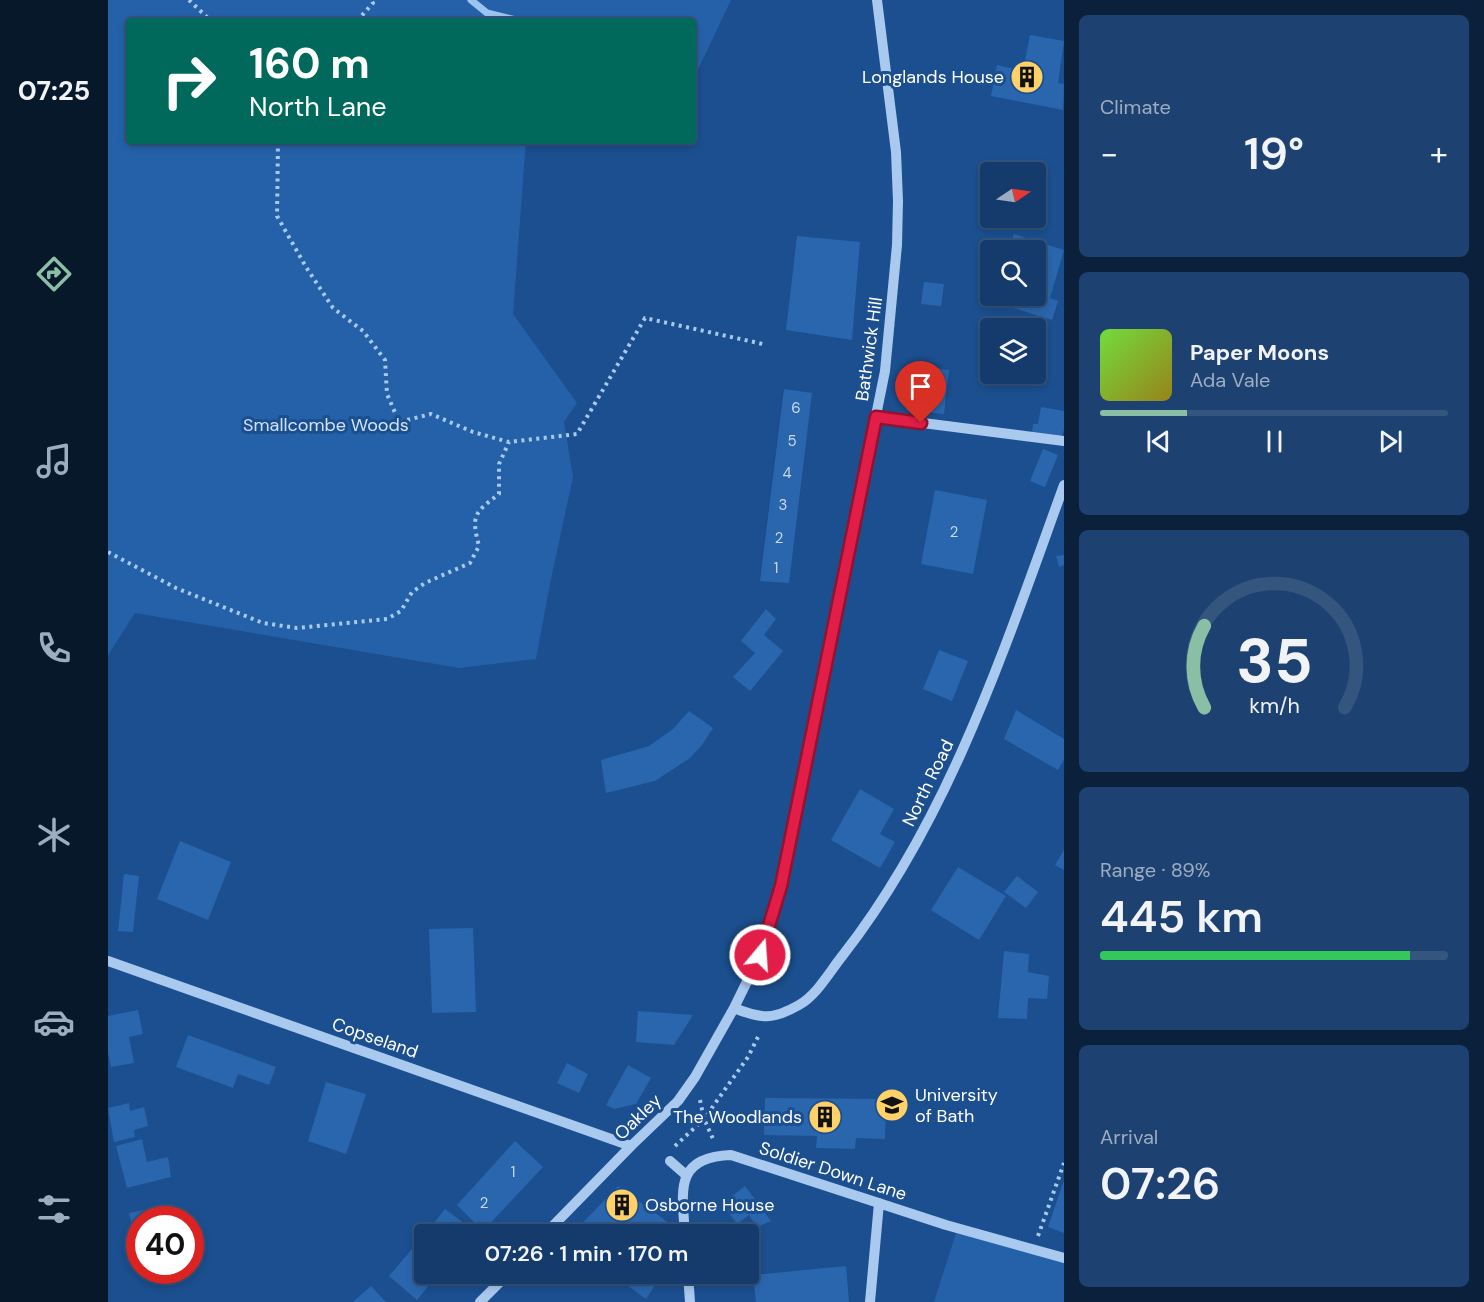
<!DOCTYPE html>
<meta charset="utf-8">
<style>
body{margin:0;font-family:"DM Sans",sans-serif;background:#1d4271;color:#f1f3f6;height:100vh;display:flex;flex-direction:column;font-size:22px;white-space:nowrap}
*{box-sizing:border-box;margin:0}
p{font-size:20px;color:#9dadc1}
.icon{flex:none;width:33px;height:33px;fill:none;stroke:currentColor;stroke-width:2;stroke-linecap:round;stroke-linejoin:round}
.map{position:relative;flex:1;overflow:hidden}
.details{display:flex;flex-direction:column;gap:15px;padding:15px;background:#0b203b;width:420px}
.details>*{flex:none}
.banner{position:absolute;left:18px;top:18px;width:570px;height:126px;border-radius:6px;box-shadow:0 3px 9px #0003,0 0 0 2px #33557e;background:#00695c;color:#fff;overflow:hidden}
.needle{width:39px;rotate:77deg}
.buttons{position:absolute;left:872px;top:162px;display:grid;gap:12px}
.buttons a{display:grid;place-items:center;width:66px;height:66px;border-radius:6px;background:#143b6b;box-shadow:0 3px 9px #0003,0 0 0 2px #33557e;font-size:30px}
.speed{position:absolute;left:18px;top:1206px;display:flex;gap:12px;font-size:30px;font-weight:700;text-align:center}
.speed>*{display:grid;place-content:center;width:78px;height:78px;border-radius:50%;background:#143b6b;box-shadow:0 3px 9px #0003,0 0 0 2px #33557e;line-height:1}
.speed .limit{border:9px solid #d22;background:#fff;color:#111}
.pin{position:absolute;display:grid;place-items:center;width:51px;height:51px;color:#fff;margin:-62px -26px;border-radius:50% 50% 50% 0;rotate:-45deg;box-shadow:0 0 6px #0007}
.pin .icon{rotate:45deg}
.me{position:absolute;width:66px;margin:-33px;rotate:18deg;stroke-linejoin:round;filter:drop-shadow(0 0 4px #0008)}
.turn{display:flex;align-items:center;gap:21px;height:126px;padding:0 24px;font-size:27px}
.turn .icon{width:78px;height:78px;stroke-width:2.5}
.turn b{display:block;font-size:42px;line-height:51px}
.big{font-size:45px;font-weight:600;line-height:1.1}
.details .widget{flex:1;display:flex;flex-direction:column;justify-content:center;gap:9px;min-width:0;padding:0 21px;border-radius:9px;background:#1d4271}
.details .dial{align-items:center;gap:0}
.dial svg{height:156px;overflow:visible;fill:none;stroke:#33557e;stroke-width:7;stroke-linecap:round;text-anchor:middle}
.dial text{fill:#f1f3f6;stroke:none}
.song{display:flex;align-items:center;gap:18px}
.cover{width:72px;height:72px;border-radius:9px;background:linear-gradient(135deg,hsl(100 70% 55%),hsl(50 70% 35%))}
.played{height:6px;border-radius:3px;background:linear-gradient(90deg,#8abfa5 25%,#33557e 25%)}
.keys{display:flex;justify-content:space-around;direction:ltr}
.heat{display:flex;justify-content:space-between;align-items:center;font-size:33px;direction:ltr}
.charge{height:9px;border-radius:4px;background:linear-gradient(90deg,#34c759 89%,#33557e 0)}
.trip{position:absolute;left:306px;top:1224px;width:345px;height:60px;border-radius:6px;background:#143b6b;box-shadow:0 3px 9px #0003,0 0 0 2px #33557e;font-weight:600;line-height:60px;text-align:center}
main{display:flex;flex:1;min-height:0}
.tabs{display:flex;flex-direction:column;width:108px;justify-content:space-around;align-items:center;background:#08182b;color:#9dadc1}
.tabs .icon{width:42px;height:42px}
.tabs .on{color:#8abfa5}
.tabs b{font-size:27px;color:#f1f3f6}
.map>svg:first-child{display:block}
.green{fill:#2461a8}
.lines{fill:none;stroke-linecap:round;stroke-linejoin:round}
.stream{stroke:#9cc4f0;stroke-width:7}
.building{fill:#2a66ad}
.path{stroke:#a9c9ee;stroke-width:4;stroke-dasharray:3 4.5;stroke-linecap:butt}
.minor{stroke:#a9c9ee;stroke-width:10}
.route-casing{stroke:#92132f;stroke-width:15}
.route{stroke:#e11d48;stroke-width:10}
.labels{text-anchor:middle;stroke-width:6;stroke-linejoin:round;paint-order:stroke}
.number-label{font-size:15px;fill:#cad9ea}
.poi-label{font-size:18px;fill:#fff;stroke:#1b4f8f;text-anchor:end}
.street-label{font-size:18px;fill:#fff;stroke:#1b4f8f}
.park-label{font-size:18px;fill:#cfe3fa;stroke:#1b4f8f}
</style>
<main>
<nav class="tabs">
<b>07:25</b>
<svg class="icon on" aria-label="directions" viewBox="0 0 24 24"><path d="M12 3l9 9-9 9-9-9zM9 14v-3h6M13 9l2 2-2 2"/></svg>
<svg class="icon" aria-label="music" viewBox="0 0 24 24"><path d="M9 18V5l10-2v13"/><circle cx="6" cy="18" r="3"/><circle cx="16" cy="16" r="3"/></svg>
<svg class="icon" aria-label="phone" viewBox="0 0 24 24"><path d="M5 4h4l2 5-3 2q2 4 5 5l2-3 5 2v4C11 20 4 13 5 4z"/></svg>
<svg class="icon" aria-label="climate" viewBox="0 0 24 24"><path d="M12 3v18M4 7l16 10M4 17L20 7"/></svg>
<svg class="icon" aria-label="car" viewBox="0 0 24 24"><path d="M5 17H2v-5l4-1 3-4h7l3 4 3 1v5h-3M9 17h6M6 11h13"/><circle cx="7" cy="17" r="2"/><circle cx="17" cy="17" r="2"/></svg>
<svg class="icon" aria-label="filters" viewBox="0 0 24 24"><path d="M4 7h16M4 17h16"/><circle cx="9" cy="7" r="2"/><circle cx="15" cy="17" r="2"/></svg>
</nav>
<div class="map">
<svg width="956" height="1302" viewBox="0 0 956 1302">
<rect width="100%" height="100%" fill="#1b4f8f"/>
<path class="green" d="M0 0H623L585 80V21H21V141H418L405 314 469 403 456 422 465 477 442 584 428 659 351 668 27 613 0 655Z
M849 1230 956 1259V1302H826Z"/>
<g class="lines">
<path class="stream" d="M363 0 379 13 412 21"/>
</g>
<path class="building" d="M922 35 956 41 950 83 956 84 955 110 883 96 889 65 915 71Z
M906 234 956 250 942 298 950 301 944 320 902 307 906 296H927V250H900Z
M689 236 752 242 744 340 678 330Z
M816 282 836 284 833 306 813 304Z
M818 367 841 370 836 414 798 410 800 389 816 391Z
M676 389 704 393 681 583 652 581Z
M933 407 956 411V430L954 436 924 433 925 424H930Z
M935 449 950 455 937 487 922 481Z
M827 490 879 500 865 574 813 564Z
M956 555V565L951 567 948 556Z
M658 609 668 619 656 635 675 651 642 691 625 677 647 653 633 641Z
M831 650 860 661 844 701 815 689Z
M908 710 956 739V760L950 770 896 739Z
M581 711 605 728 594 745 582 758 547 781 498 793 493 760 541 746 565 729Z
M752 789 786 809 772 834 787 842 772 868 723 840Z
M72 841 123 862 100 920 49 899Z
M956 850V870L947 865Z
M850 867 898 896 871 940 823 910Z
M16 874 31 876 25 932 10 931Z
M909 876 930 892 918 908 896 892Z
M365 928 368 1012 324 1013 321 929Z
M896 951 921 954 920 972 941 976 939 999 920 998 919 1019 890 1018Z
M30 1010 35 1034 21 1037 26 1063 3 1067 0 1052V1016Z
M530 1011 585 1015 566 1045 528 1042Z
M80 1035 168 1067 161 1085 130 1074 125 1088 68 1067Z
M459 1063 480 1074 471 1093 449 1083Z
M520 1065 543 1078 528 1104 506 1109 498 1105Z
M218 1082 258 1094 238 1154 200 1141Z
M657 1098 778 1099 777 1139 748 1138 747 1149 708 1148 709 1136 656 1135Z
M21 1103 22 1111 36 1107 40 1126 26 1130 27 1137 6 1142 0 1108Z
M34 1139 39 1162 60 1157 63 1177 19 1188 8 1146Z
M407 1141 435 1167 375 1231 349 1205Z
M956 1180V1233L940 1227Z
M510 1186 561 1223 553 1234H464Z
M637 1186 663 1221 649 1227 641 1215 629 1224 614 1204Z
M64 1204 68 1220H32L31 1256 21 1213Z
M337 1209 365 1230 361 1234H317Z
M316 1235V1274H330L309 1300 281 1276Z
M738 1266 741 1302H648L645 1275Z
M504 1274H554L538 1299Z
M263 1286 278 1302H245Z"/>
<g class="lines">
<path class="path" d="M81 0 103 21
M249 21 265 3 263 0
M170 141 169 216 198 267 225 308 255 331 277 360 279 394 291 422 323 414 365 432 401 442 469 434 537 318 655 344
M0 552 68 588 155 623 189 628 279 619 293 611 304 592 317 583 362 563 371 546C363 515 366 513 391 494V464L401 442
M592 1100 596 1119 606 1141
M567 1146 596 1119 640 1057 652 1033
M930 1236 956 1163"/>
<path class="minor" d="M768 417 956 441
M0 961 523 1146
M626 1008C653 1019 665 1020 691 1005 709 995 722 971 735 955 842 818 897 647 956 485
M562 1161 578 1175
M437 1234 523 1146 570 1101 587 1077 626 1008 652 955 673 886 777 371 789 245 790 201 788 152 769 0
M577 1234C574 1191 566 1157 623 1155L838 1225 956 1258
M580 1274 582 1302
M372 1302 400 1274
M762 1302 771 1203"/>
</g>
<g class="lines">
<g class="route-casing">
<path id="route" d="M652 955 673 886 768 417 813 423"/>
</g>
<use href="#route" class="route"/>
</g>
<defs>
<g id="building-disc" transform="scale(1.725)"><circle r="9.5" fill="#ffd166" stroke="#1b4f8f"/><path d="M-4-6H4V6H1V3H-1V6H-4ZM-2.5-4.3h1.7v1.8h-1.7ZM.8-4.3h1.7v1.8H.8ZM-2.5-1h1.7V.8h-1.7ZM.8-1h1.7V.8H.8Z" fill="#111"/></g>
<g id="university-disc" transform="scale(1.725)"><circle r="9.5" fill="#ffd166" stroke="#1b4f8f"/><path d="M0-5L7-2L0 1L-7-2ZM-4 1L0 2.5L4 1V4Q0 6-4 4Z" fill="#111"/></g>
</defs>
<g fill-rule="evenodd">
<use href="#building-disc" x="919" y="77"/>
<use href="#university-disc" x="784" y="1105"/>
<use href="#building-disc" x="717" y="1117"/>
<use href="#building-disc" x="514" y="1205"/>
</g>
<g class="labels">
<g class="number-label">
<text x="688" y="413">6</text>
<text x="684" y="446">5</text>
<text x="679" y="478">4</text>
<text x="675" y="510">3</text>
<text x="846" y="537">2</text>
<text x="671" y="543">2</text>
<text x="668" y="573">1</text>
<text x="405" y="1177">1</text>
<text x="376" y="1208">2</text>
</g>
<g class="poi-label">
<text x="896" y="83">Longlands House</text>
<text x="807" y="1101" text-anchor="start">University<tspan x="807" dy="21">of Bath</tspan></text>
<text x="694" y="1123">The Woodlands</text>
<text x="537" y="1211" text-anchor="start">Osborne House</text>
</g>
<g class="street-label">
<text transform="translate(761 349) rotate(-82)" y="6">Bathwick Hill</text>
<text transform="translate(820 783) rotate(-64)" y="6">North Road</text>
<text transform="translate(267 1038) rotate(19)" y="6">Copseland</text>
<text transform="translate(530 1117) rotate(-44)" y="6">Oakley</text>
<text transform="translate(725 1171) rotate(18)" y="6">Soldier Down Lane</text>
</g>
<g class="park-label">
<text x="218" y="431">Smallcombe Woods</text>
</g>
</g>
</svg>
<div class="buttons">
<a><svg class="needle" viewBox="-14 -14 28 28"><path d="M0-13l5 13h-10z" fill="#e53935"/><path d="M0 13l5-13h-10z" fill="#9dadc1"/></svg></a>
<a><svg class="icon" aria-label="search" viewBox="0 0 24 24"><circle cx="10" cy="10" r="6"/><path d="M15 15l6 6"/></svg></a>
<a><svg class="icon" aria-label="layers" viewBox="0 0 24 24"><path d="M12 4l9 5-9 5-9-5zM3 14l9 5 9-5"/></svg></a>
</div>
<div class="speed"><div class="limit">40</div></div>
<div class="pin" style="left:813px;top:423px;background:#d93025"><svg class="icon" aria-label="arrive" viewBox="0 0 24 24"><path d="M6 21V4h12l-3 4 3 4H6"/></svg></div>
<svg class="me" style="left:652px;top:955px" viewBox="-20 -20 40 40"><circle r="17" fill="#e11d48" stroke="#fff" stroke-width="3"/><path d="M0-11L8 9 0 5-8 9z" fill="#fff"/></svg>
<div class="trip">07:26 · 1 min · 170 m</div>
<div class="banner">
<div class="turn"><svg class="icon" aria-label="right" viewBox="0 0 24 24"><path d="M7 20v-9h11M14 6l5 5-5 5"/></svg><div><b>160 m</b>North Lane</div></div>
</div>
</div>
<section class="details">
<div class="widget"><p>Climate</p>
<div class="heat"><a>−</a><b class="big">19°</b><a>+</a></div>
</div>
<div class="widget">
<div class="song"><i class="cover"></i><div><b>Paper Moons</b><p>Ada Vale</p></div></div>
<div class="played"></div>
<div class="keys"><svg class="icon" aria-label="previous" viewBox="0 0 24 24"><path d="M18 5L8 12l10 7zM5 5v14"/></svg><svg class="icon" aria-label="pause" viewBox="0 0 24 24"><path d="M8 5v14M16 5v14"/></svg><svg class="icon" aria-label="next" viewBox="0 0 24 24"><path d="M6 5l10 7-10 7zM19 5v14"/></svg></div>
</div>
<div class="widget dial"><svg viewBox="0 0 100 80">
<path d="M14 69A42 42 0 1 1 86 69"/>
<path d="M14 69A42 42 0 0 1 14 27" stroke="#8abfa5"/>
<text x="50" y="56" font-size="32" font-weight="700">35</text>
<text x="50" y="72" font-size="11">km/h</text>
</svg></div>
<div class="widget"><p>Range · 89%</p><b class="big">445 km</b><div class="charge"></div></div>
<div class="widget"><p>Arrival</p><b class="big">07:26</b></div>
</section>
</main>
